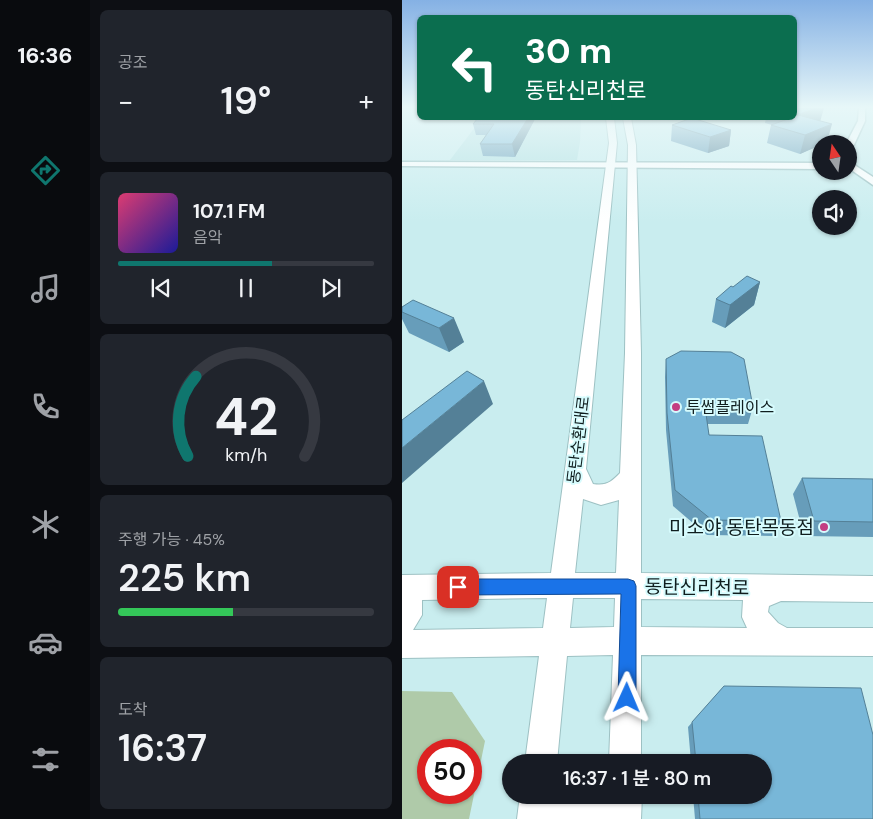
<!DOCTYPE html>
<html lang="ko">
<meta charset="utf-8">
<style>
body{margin:0;font-family:"DM Sans","Noto Sans KR",sans-serif;background:#20242c;color:#f1f3f6;height:100vh;display:flex;flex-direction:column;font-size:19px;white-space:nowrap}
*{box-sizing:border-box;margin:0}
p{font-size:16px;color:#9ea1a6}
.icon{flex:none;width:28px;height:28px;fill:none;stroke:currentColor;stroke-width:2;stroke-linecap:round;stroke-linejoin:round}
.map{position:relative;flex:1;overflow:hidden}
.panel{display:flex;flex-direction:column;gap:10px;padding:10px;background:#0d0f14;width:312px}
.panel>*{flex:none}
.top-card{position:absolute;left:15px;top:15px;width:380px;height:105px;border-radius:8px;box-shadow:0 1px 4px #0004;background:#0b6e4f;color:#fff;overflow:hidden}
.needle{width:32px;rotate:347deg}
.buttons{position:absolute;left:410px;top:135px;display:grid;gap:10px}
.buttons a{display:grid;place-items:center;width:45px;height:45px;border-radius:50%;background:#171b24;box-shadow:0 1px 4px #0004;font-size:25px}
.speed{position:absolute;left:15px;top:739px;display:flex;gap:10px;font-size:25px;font-weight:700;text-align:center}
.speed>*{display:grid;place-content:center;width:65px;height:65px;border-radius:50%;background:#171b24;box-shadow:0 1px 4px #0004;line-height:1}
.speed .limit{border:8px solid #d22;background:#fff;color:#111}
.pin{position:absolute;display:grid;place-items:center;width:42px;height:42px;color:#fff;margin:-21px;border-radius:10px;box-shadow:0 2px 8px #0006}
.me{position:absolute;width:55px;margin:-28px;rotate:1deg;stroke-linejoin:round;filter:drop-shadow(0 0 4px #0008)}
.turn{display:flex;align-items:center;gap:18px;height:105px;padding:0 25px;font-size:22px}
.turn .icon{width:65px;height:65px;stroke-width:2.5}
.turn b{display:block;font-size:35px;line-height:42px}
.big{font-size:38px;font-weight:600;line-height:1.1}
.panel .tile{flex:1;display:flex;flex-direction:column;justify-content:center;gap:8px;min-width:0;padding:0 18px;border-radius:8px;background:#20242c}
.panel .dial{align-items:center;gap:0}
.dial svg{height:130px;overflow:visible;fill:none;stroke:#363941;stroke-width:7;stroke-linecap:round;text-anchor:middle}
.dial text{fill:#f1f3f6;stroke:none}
.song{display:flex;align-items:center;gap:15px}
.cover{width:60px;height:60px;border-radius:8px;background:linear-gradient(135deg,hsl(340 70% 55%),hsl(240 70% 35%))}
.played{height:5px;border-radius:2px;background:linear-gradient(90deg,#0f766e 60%,#363941 60%)}
.keys{display:flex;justify-content:space-around;direction:ltr}
.heat{display:flex;justify-content:space-between;align-items:center;font-size:28px;direction:ltr}
.charge{height:8px;border-radius:4px;background:linear-gradient(90deg,#34c759 45%,#363941 0)}
.trip{position:absolute;left:100px;top:754px;width:270px;height:50px;border-radius:25px;background:#171b24;box-shadow:0 1px 4px #0004;font-weight:600;line-height:50px;text-align:center}
main{display:flex;flex:1;min-height:0}
.menu{display:flex;flex-direction:column;width:90px;justify-content:space-around;align-items:center;background:#090b0e;color:#9ea1a6}
.menu .icon{width:35px;height:35px}
.menu .current{color:#0f766e}
.menu b{font-size:22px;color:#f1f3f6}
.map>svg:first-child{display:block}
.built{fill:#b3e1e3}
.green{fill:#afcaa9;fill-rule:evenodd}
.lines{fill:none;stroke-linecap:round;stroke-linejoin:round}
.tertiary-casing{stroke:#9dc1c3;stroke-width:3}
.secondary-casing{stroke:#9dc1c3;stroke-width:2}
.tertiary{fill:#fff;fill-rule:evenodd}
.secondary{fill:#fff;fill-rule:evenodd}
.wall{fill:#679dba}
.shaded-wall{fill:#548097}
.building{fill:#78b7d8;stroke:#548097}
.route{fill:#1a73e8;stroke:#114b97}
.poi-dot{fill:#c33e82;stroke:#d6fbfd;stroke-width:2}
.labels{text-anchor:middle;stroke-width:4;stroke-linejoin:round;paint-order:stroke}
.poi-label{font-size:16px;fill:#0f1d1e;stroke:#d6fbfd;text-anchor:start}
.street-label{font-size:16px;fill:#0f1d1e;stroke:#d6fbfd}
.near-poi-label{font-size:19px;fill:#0f1d1e;stroke:#d6fbfd;text-anchor:end}
.near-street-label{font-size:19px;fill:#0f1d1e;stroke:#d6fbfd}
</style>
<main>
<nav class="menu">
<b>16:36</b>
<svg class="icon current" aria-label="directions" viewBox="0 0 24 24"><path d="M12 3l9 9-9 9-9-9zM9 14v-3h6M13 9l2 2-2 2"/></svg>
<svg class="icon" aria-label="music" viewBox="0 0 24 24"><path d="M9 18V5l10-2v13"/><circle cx="6" cy="18" r="3"/><circle cx="16" cy="16" r="3"/></svg>
<svg class="icon" aria-label="phone" viewBox="0 0 24 24"><path d="M5 4h4l2 5-3 2q2 4 5 5l2-3 5 2v4C11 20 4 13 5 4z"/></svg>
<svg class="icon" aria-label="climate" viewBox="0 0 24 24"><path d="M12 3v18M4 7l16 10M4 17L20 7"/></svg>
<svg class="icon" aria-label="car" viewBox="0 0 24 24"><path d="M5 17H2v-5l4-1 3-4h7l3 4 3 1v5h-3M9 17h6M6 11h13"/><circle cx="7" cy="17" r="2"/><circle cx="17" cy="17" r="2"/></svg>
<svg class="icon" aria-label="filters" viewBox="0 0 24 24"><path d="M4 7h16M4 17h16"/><circle cx="9" cy="7" r="2"/><circle cx="15" cy="17" r="2"/></svg>
</nav>
<section class="panel">
<div class="tile"><p>공조</p>
<div class="heat"><a>−</a><b class="big">19°</b><a>+</a></div>
</div>
<div class="tile">
<div class="song"><i class="cover"></i><div><b>107.1 FM</b><p>음악</p></div></div>
<div class="played"></div>
<div class="keys"><svg class="icon" aria-label="previous" viewBox="0 0 24 24"><path d="M18 5L8 12l10 7zM5 5v14"/></svg><svg class="icon" aria-label="pause" viewBox="0 0 24 24"><path d="M8 5v14M16 5v14"/></svg><svg class="icon" aria-label="next" viewBox="0 0 24 24"><path d="M6 5l10 7-10 7zM19 5v14"/></svg></div>
</div>
<div class="tile dial"><svg viewBox="0 0 100 80">
<path d="M14 69A42 42 0 1 1 86 69"/>
<path d="M14 69A42 42 0 0 1 19 20" stroke="#0f766e"/>
<text x="50" y="56" font-size="32" font-weight="700">42</text>
<text x="50" y="72" font-size="11">km/h</text>
</svg></div>
<div class="tile"><p>주행 가능 · 45%</p><b class="big">225 km</b><div class="charge"></div></div>
<div class="tile"><p>도착</p><b class="big">16:37</b></div>
</section>
<div class="map">
<svg width="471" height="819" viewBox="0 0 471 819">
<rect width="100%" height="100%" fill="#c9edef"/>
<path class="built" d="M80 118H179L178 142 175 160H48Z"/>
<path class="green" d="M0 691 50 692 83 741 67 819H0ZM26 750H69V792H26Z"/>
<g class="lines">
<g class="tertiary-casing">
<path id="tertiary" d="M457 108H463V121L450 149 446 151V144H444L456 121Z
M446 155H449L454 166 471 177V185L448 169Z
M0 162 419 163V169L0 166Z"/>
</g>
<g class="secondary-casing">
<path id="secondary" d="M204 118H212L215 143 184 469 191 484C205 486 209 482 218 473L223 353 226 145 221 118H229L234 145 239 353V573L471 576V602L379 601 367 606 366 612 376 623 385 628H471V656L239 655V762H207L211 655 165 656 155 762H123L137 656 0 658V575L149 573 207 143ZM181 499 199 505 217 500 214 573H173ZM145 598 141 628 11 630 20 615V600ZM171 598H213L212 627 168 628ZM239 599 341 600 340 617 345 628 239 627Z
M118 795H152L151 800 159 795H196L206 802V795H240L239 819H115Z"/>
</g>
<use href="#tertiary" class="tertiary"/>
<use href="#secondary" class="secondary"/>
</g>
<path class="wall" d="M392 108 418 121 425 142 419 144 398 154 365 143 369 125H370L363 123 364 118H392Z
M76 118H133V119L113 157 81 156 78 144 84 135H74L71 124Z
M270 125 329 130 327 146 306 153 269 141Z
M358 282 352 305 323 328 310 322 314 299Z
M0 307 62 342 47 352 7 333 0 319Z
M264 359 351 407 346 424H305L307 435 379 521 371 536 305 535 271 506 264 430 263 377Z
M400 478 471 479V537L402 536 391 494Z
M322 686 471 819H293L291 795H361V762H289L286 727Z"/>
<path class="shaded-wall" d="M414 108H422L418 122 394 131 398 114Z
M126 118H133V119L113 157 110 144Z
M430 124 425 142 419 144V145L398 154 403 135Z
M329 130 327 146 306 153 308 137Z
M358 282 352 305 323 328 328 305Z
M52 318 62 342 47 352 37 328Z
M82 381 91 404 0 483V448Z"/>
<path class="building" d="M392 108H414L398 114 392 113Z
M396 115 430 124 403 135 369 125 389 118H392V116Z
M76 118H126L110 144H78L92 124H71Z
M290 118 329 130 308 137 270 125Z
M345 276 358 282 328 305 314 299 329 286 331 287Z
M11 300 52 318 37 328 0 312V307Z
M279 351 329 352 342 359 351 407H303L307 435 360 436 379 521 310 520 273 490 265 413 264 359Z
M65 371 82 381 0 448V420Z
M400 478 471 479V522L412 521Z
M322 686 459 688 471 735V819H298L296 795H361V762H294L290 722Z"/>
<linearGradient id="sky" x2="0" y2="1"><stop stop-color="#85b1e4"/><stop offset="0.48" stop-color="#e7f7f8"/><stop offset="1" stop-color="#e7f7f8" stop-opacity="0"/></linearGradient>
<rect width="471" height="223" fill="url(#sky)"/>
<path class="route" d="M56 579H226L232 581 234 586V698L231 705 225 707 219 705 216 698 219 594 56 595 50 593 48 587 50 582Z"/>
<g class="poi-dot">
<circle cx="274" cy="407" r="5"/>
<circle cx="422" cy="527" r="5"/>
</g>
<g class="labels">
<g class="poi-label">
<text x="284" y="413">투썸플레이스</text>
</g>
<g class="street-label">
<text transform="translate(176 440) rotate(-83)" y="6">동탄순환대로</text>
</g>
<g class="near-poi-label">
<text x="412" y="534">미소야 동탄목동점</text>
</g>
<g class="near-street-label">
<text transform="translate(295 587) rotate(1)" y="7">동탄신리천로</text>
</g>
</g>
</svg>
<div class="buttons">
<a><svg class="needle" viewBox="-14 -14 28 28"><path d="M0-13l5 13h-10z" fill="#e53935"/><path d="M0 13l5-13h-10z" fill="#9ea1a6"/></svg></a>
<a><svg class="icon" aria-label="sound" viewBox="0 0 24 24"><path d="M4 9h4l5-4v14l-5-4H4zM17 9q2 3 0 6"/></svg></a>
</div>
<div class="speed"><div class="limit">50</div></div>
<div class="pin" style="left:56px;top:587px;background:#d93025"><svg class="icon" aria-label="arrive" viewBox="0 0 24 24"><path d="M6 21V4h12l-3 4 3 4H6"/></svg></div>
<svg class="me" style="left:225px;top:698px" viewBox="-20 -20 40 40"><path d="M0-17L14 15 0 8-14 15z" fill="#1a73e8" stroke="#fff" stroke-width="4"/></svg>
<div class="trip">16:37 · 1 분 · 80 m</div>
<div class="top-card">
<div class="turn"><svg class="icon" aria-label="left" viewBox="0 0 24 24"><path d="M17 20v-9H6M10 6l-5 5 5 5"/></svg><div><b>30 m</b>동탄신리천로</div></div>
</div>
</div>
</main>
